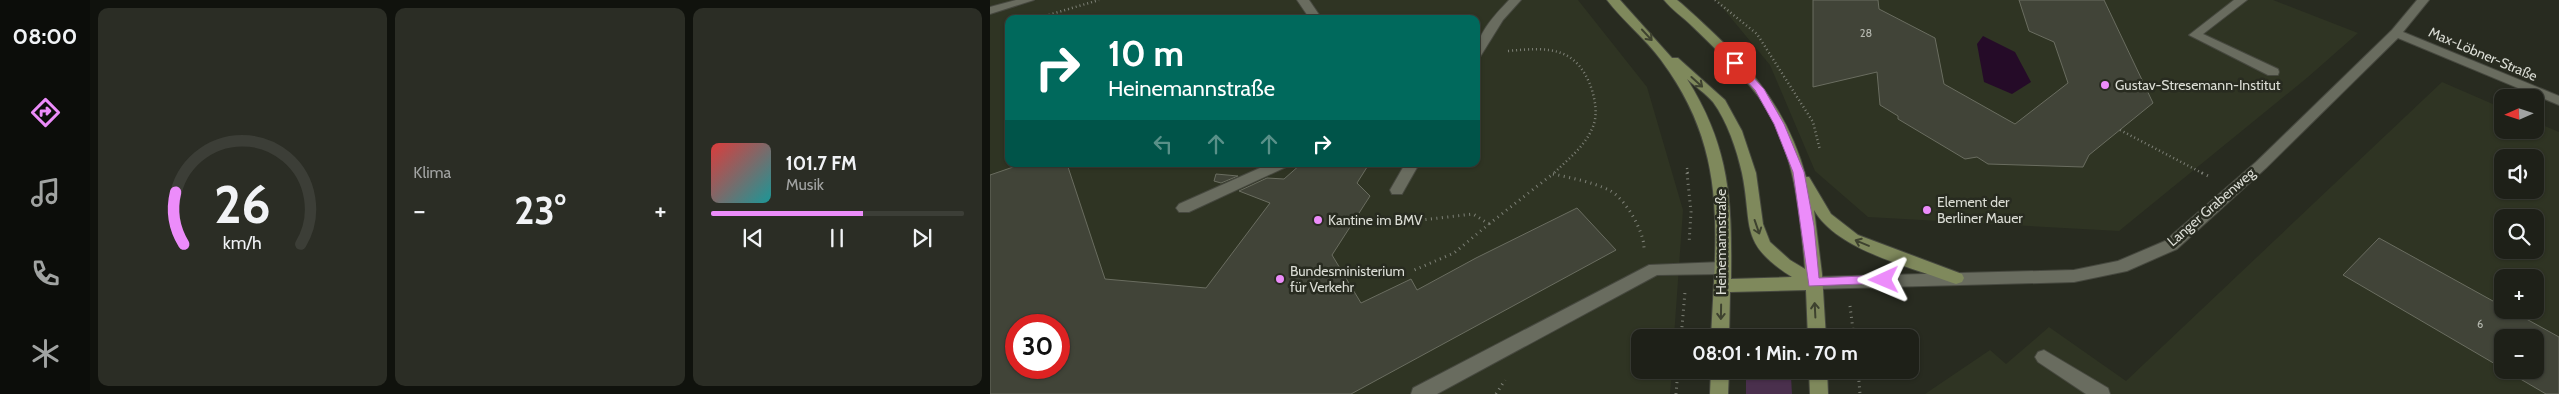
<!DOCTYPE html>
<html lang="de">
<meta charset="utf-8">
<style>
body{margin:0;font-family:Cabin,sans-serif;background:#2b2d25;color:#f1f3f6;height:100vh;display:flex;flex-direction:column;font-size:19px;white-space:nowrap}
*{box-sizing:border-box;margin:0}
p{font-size:16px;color:#a1a3a2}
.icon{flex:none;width:28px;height:28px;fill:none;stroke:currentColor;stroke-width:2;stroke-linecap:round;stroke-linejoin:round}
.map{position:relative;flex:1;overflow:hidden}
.panel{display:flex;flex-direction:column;gap:8px;padding:8px;background:#10120d;width:900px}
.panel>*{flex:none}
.top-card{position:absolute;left:15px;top:15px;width:475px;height:152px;border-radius:10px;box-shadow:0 1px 4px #0004,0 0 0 1px #3c3e37;background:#00695c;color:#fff;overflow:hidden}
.needle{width:32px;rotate:267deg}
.tools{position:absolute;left:1504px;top:89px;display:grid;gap:10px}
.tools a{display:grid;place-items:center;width:50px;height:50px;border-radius:10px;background:#1e2018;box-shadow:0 1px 4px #0004,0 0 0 1px #3c3e37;font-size:25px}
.speed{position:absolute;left:15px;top:314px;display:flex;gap:10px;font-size:25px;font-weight:700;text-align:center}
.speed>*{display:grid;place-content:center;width:65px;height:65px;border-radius:50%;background:#1e2018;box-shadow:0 1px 4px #0004,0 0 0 1px #3c3e37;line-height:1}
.speed .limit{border:8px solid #d22;background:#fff;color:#111}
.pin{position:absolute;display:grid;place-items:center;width:42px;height:42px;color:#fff;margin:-21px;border-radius:10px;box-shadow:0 2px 8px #0006}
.me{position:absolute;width:55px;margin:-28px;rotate:269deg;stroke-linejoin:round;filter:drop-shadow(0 0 4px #0008)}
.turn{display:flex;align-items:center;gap:18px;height:105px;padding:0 20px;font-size:22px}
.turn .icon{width:65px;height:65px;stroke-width:2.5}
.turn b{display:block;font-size:35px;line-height:42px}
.lanes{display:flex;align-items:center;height:48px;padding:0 20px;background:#0003;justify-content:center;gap:25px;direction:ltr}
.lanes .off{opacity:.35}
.big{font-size:38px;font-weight:800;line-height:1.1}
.panel .card{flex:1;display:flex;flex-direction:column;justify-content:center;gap:8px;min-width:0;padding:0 18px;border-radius:10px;background:#2b2d25}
.panel .dial{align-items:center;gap:0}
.dial svg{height:130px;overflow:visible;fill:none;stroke:#3c3e37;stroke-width:7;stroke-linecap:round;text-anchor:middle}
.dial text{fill:#f1f3f6;stroke:none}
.song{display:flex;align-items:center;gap:15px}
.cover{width:60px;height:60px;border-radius:8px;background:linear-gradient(135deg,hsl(0 70% 55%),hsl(180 70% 35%))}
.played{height:5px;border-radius:2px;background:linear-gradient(90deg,#ec8cfa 60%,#3c3e37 60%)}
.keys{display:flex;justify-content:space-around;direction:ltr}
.heat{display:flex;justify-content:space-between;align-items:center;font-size:28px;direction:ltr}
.panel .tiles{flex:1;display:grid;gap:8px;grid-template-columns:repeat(3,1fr)}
.trip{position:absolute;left:641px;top:329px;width:288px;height:50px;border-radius:10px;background:#1e2018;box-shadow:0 1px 4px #0004,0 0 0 1px #3c3e37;font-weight:800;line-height:50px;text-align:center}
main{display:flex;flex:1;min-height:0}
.tab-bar{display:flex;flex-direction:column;width:90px;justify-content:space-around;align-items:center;background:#0c0d0a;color:#a1a3a2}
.tab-bar .icon{width:35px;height:35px}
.tab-bar .selected{color:#ec8cfa}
.tab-bar b{font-size:22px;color:#f1f3f6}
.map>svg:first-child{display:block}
.built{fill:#2f3423;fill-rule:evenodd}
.green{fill:#4a304d}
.water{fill:#250b28}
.building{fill:#414438;stroke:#6a6d60;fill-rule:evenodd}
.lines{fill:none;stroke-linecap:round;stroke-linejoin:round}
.minor-casing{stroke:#46483f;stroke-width:2}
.major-casing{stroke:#46483f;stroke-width:2}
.path-far1{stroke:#7e8177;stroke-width:2.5;stroke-dasharray:1 3;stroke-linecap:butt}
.path{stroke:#7e8177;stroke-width:3;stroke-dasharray:1 4.5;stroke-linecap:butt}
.minor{fill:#696c5f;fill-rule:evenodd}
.major{fill:#7f895c;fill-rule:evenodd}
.oneway{stroke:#3e422f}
.route{fill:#ec8cfa;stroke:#995ba2}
.poi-dot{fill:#ec8cfa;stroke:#282b20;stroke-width:2}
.labels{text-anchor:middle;stroke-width:5;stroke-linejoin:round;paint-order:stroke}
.number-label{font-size:11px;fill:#b4b7ae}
.street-label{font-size:14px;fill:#dbddd5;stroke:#282b20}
.poi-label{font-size:14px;fill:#dbddd5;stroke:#282b20;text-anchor:start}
</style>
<main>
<nav class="tab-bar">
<b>08:00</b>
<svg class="icon selected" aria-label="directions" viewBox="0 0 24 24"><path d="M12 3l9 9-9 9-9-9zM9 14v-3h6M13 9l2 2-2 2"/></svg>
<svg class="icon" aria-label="music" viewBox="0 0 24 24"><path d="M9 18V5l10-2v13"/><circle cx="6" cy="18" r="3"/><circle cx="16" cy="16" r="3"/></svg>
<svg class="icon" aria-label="phone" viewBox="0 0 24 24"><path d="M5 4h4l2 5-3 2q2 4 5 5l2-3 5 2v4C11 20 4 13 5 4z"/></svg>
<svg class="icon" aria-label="climate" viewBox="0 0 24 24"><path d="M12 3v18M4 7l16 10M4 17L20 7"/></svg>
</nav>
<section class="panel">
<div class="tiles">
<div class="card dial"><svg viewBox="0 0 100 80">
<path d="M14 69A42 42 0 1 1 86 69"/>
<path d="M14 69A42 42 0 0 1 9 37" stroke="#ec8cfa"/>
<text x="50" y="56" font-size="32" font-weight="700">26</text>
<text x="50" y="72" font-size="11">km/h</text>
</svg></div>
<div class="card"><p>Klima</p>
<div class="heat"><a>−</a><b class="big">23°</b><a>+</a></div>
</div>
<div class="card">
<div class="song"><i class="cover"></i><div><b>101.7 FM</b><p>Musik</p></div></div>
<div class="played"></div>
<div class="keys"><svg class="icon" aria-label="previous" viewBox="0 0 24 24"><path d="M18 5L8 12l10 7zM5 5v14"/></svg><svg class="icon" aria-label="pause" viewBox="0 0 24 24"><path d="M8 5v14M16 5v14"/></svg><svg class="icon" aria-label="next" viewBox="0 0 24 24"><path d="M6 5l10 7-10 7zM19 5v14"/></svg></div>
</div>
</div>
</section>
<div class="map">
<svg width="1569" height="394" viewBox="0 0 1569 394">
<rect width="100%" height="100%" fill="#282b20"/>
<path class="built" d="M0 0H588L657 87 693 210 684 337 650 338V370H682L680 394H0ZM19 19H486V164H19ZM26 325H69V368H26Z
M726 0H1283L1368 33 1318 77 1129 231 878 217 825 171 780 65Z
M1452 82 1512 108V130H1545V122L1569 132V394H935L1000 350 1016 364 1059 327 1136 381ZM1512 158H1545V190H1512ZM1512 218H1545V250H1512ZM1512 278H1545V310H1512ZM1512 338H1545V370H1512Z"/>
<path class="green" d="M801 377 802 394H756V378Z"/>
<path class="water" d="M993 36 1025 52 1041 82 1022 94 994 82 987 44Z"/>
<path class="building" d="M823 0H888L889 9 945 38 954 84 1025 124 1078 83 1064 42 1039 31 1029 0H1114L1163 103 1099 155 1093 167 998 164 987 157 975 159 908 119V116L890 105 887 72 823 87Z
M32 164H77L115 279 216 288 280 203 249 191 277 178 294 179 311 164H379L367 183 380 196 342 255 371 303 421 279 427 290 486 258 587 208 626 250 361 394H0V175ZM26 325H69V368H26Z
M226 174 248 176 231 183 224 181Z
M1389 238 1512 306V310H1520L1569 337V394H1556L1515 370H1545V338H1512V368L1353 275Z"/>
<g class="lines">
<g class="minor-casing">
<path id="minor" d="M26 0H44L0 14V7Z
M307 0H319L332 19H320Z
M519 0H531L513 20 490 57 486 58C486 34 503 17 519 0Z
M1244 0H1257L1213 34 1288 69 1289 72 1288 75H1278L1199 35Z
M1427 0H1439L1413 32 1569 96V105L1408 38 1276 168 1187 249 1137 271 1084 282 824 289 818 287 816 283 818 279 824 277 1084 270 1128 261 1175 241 1266 162 1402 30Z
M279 164H298L296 167 199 212H189L186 208 189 204Z
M415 164H429L412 194H402L400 190Z
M732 262 738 264 740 268 738 272 732 274 667 275 447 394H421L423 388 659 265Z
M1054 350 1118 388 1120 394H1096L1048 362 1045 357 1048 352Z"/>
</g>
<g class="major-casing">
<path id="major" d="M617 0H630L682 58H688L735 100 752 131 766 173 773 224 780 242 800 260 815 269C810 209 803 134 760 86 742 65 722 45 702 26 693 17 682 10 674 0H687L692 4C750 56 795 100 816 177H819L841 214 868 235 972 274 974 278 972 282 966 284 960 282C918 266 847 250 824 210L832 274 836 338H818L816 290 740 292 739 338H721C726 232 739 151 671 60 655 38 633 21 617 0ZM697 79C705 86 716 94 723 102 737 121 747 150 752 173 763 226 748 243 802 277L741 279C742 201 740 147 697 79Z
M721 370H739L738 394H720Z
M819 370H837L838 394H820Z"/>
</g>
<path class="path-far1" d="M725 0 767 34 823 122 830 150
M55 16 109 0
M518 51C559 47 587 46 602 90 606 104 608 118 601 131 593 148 576 161 563 174
M1130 130 1214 174
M697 168 698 174"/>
<path class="path" d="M697 173 701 212 699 244
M1212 173 1220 177
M563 174C582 178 602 182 619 190 635 198 654 231 654 248
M408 219 432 220 483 214 499 224 464 253 422 271
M499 224 564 173
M860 306 864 338
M691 338 695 292
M868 370 870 394
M506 394 515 380
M686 394 688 370"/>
<use href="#minor" class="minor"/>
<use href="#major" class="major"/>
</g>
<defs><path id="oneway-shaft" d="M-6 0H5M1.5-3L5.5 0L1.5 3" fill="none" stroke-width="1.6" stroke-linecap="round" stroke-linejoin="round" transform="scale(1.25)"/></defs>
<g class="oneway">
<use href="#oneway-shaft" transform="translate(657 35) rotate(47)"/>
<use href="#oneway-shaft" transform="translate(707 82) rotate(42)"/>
<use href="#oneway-shaft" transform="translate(767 227) rotate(71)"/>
<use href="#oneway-shaft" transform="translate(872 243) rotate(-157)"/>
<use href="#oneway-shaft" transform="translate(825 310) rotate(-93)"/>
<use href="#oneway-shaft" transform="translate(731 312) rotate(91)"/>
</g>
<path class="route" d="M742 61H748L774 89 794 124 814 172 824 226 829 278 894 275 898 277 900 280 898 283 819 286 803 172 784 124 765 90 742 65Z"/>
<g class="poi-dot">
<circle cx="1115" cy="85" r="5"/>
<circle cx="937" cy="210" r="5"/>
<circle cx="328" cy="220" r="5"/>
<circle cx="290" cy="279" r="5"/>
</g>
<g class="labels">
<g class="number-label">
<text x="876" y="37">28</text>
<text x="1490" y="328">6</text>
</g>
<g class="street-label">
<text transform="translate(1493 54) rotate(23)" y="5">Max-Löbner-Straße</text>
<text transform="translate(1221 207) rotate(-41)" y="5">Langer Grabenweg</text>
<text transform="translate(731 242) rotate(-90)" y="5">Heinemannstraße</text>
</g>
<g class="poi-label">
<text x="1125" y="90">Gustav-Stresemann-Institut</text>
<text x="947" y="207">Element der<tspan x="947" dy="16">Berliner Mauer</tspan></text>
<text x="338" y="225">Kantine im BMV</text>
<text x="300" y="276">Bundesministerium<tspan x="300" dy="16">für Verkehr</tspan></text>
</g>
</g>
</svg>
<div class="tools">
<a><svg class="needle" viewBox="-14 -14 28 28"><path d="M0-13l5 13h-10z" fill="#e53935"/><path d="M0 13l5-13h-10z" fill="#a1a3a2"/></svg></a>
<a><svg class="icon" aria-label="sound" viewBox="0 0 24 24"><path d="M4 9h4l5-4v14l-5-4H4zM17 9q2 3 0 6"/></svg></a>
<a><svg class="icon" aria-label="search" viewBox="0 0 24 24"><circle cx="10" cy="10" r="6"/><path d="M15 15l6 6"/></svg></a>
<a>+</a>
<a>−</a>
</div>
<div class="speed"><div class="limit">30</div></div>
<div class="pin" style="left:745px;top:63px;background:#d93025"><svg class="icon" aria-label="arrive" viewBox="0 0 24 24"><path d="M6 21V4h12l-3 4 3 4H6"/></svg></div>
<svg class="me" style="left:894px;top:280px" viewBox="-20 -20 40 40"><path d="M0-17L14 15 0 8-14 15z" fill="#ec8cfa" stroke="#fff" stroke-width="4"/></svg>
<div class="trip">08:01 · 1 Min. · 70 m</div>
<div class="top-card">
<div class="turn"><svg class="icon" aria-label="right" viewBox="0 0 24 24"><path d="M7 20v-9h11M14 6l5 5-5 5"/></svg><div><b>10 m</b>Heinemannstraße</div></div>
<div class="lanes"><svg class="icon off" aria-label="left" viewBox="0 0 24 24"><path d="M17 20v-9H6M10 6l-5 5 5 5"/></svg><svg class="icon off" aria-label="ahead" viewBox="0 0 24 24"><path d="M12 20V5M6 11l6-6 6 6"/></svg><svg class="icon off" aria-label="ahead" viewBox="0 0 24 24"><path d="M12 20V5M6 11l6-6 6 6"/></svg><svg class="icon" aria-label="right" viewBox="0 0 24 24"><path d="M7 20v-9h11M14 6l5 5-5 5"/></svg></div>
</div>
</div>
</main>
